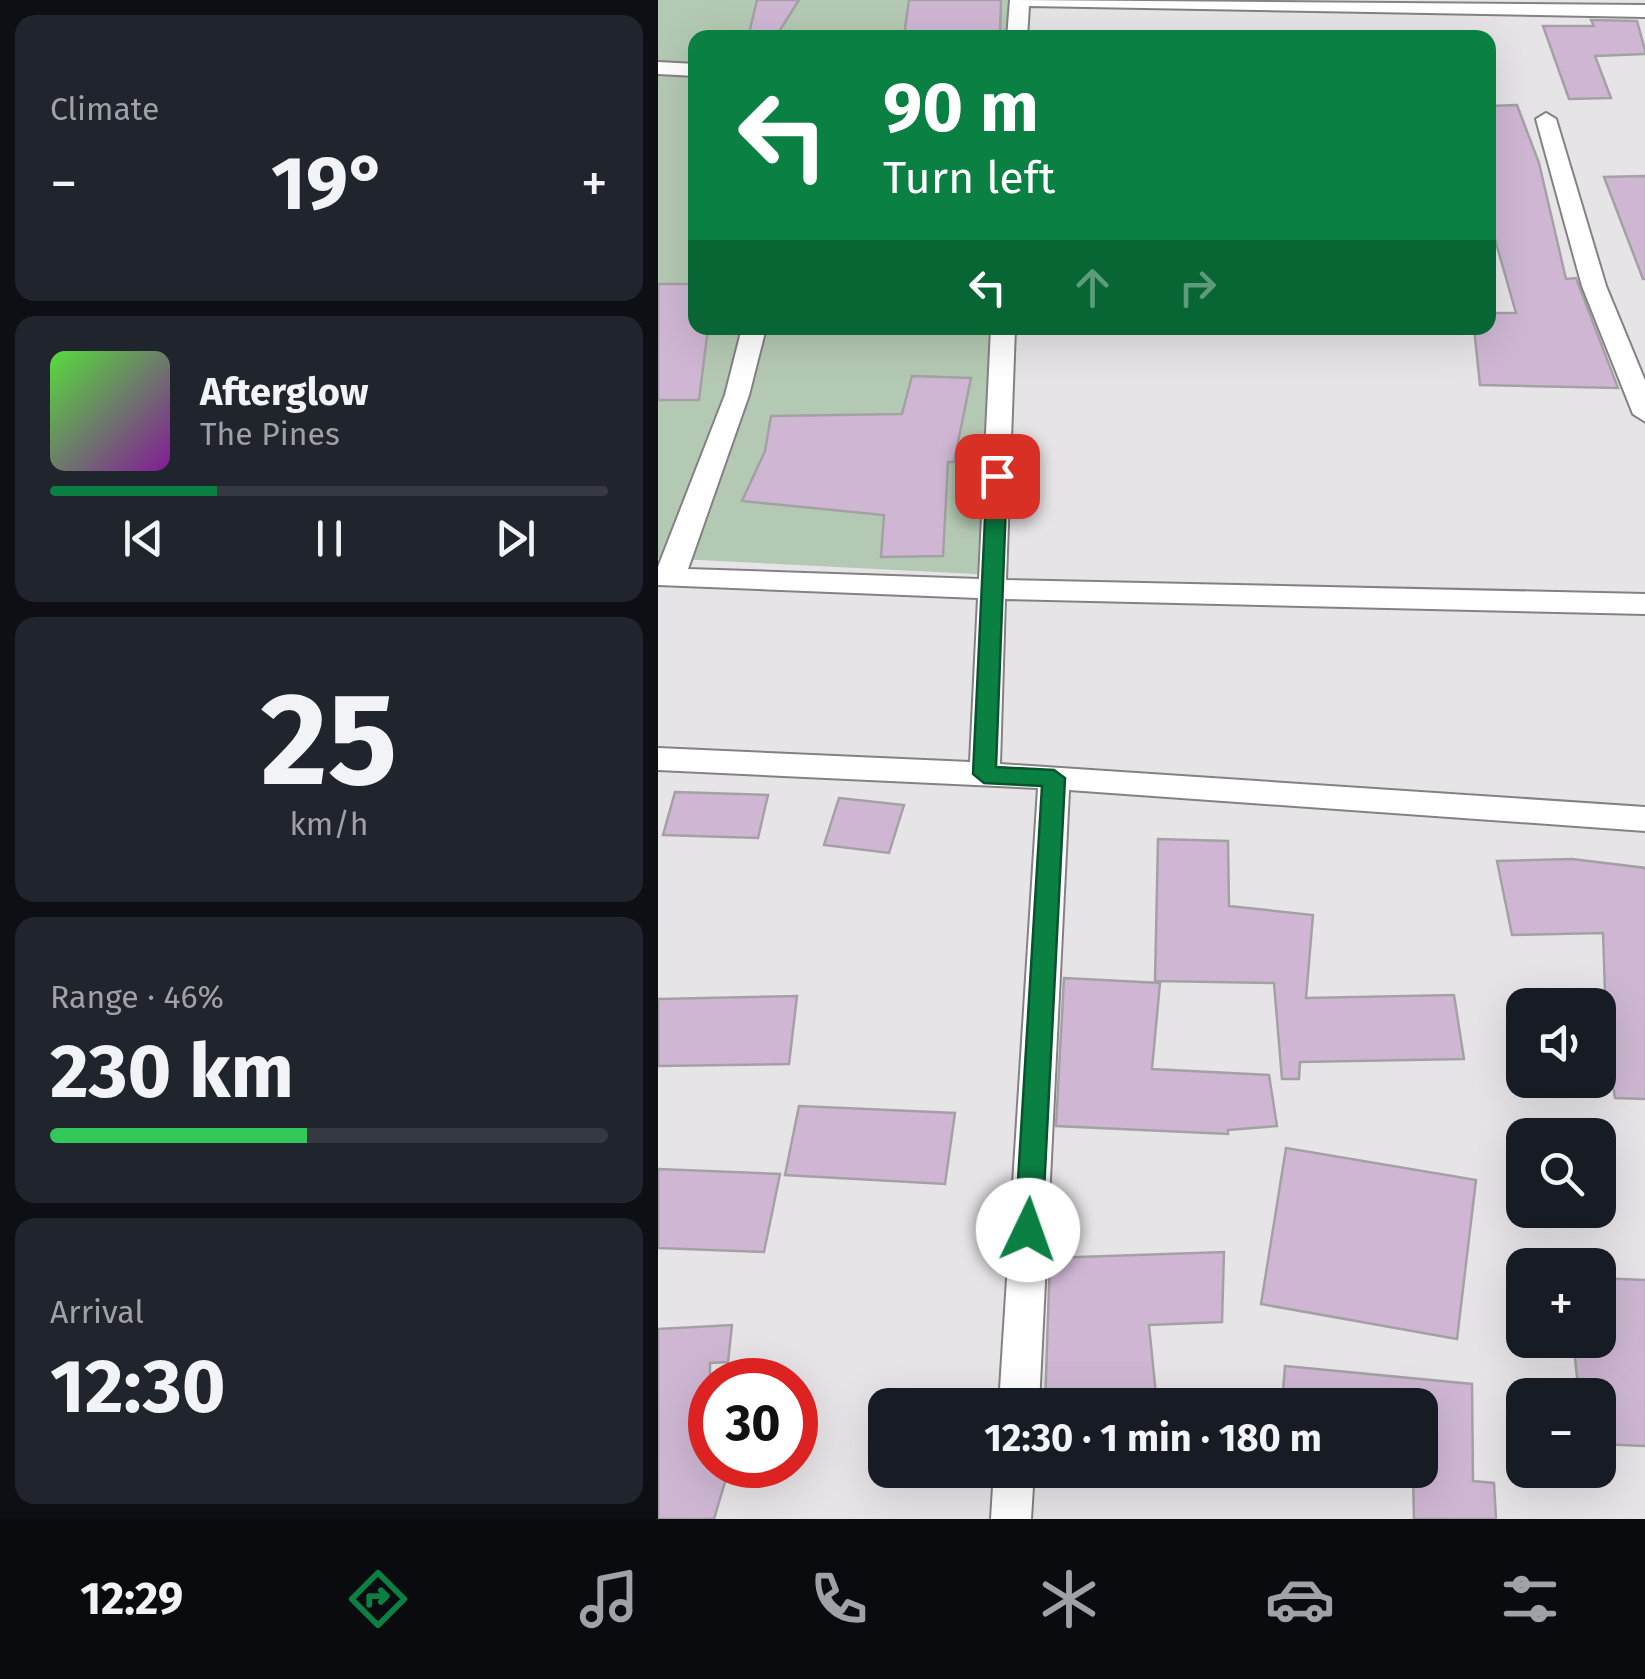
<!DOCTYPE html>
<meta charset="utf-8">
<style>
body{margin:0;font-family:"Fira Sans",sans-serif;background:#20242c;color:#f1f3f6;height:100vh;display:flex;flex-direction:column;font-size:38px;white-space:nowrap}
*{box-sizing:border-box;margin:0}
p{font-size:32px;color:#9ea1a6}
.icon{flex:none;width:55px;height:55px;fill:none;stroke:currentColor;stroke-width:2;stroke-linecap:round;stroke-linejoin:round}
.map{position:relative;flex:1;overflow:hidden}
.panel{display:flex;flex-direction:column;gap:15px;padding:15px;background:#0d0f14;width:658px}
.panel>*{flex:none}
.guide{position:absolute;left:30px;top:30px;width:808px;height:305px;border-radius:20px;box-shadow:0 10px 40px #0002;background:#0b8043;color:#fff;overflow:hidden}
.controls{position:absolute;left:848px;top:988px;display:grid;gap:20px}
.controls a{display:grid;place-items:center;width:110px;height:110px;border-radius:20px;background:#171b24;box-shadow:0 10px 40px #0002;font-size:50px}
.speed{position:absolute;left:30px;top:1358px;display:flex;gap:20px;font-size:50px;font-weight:700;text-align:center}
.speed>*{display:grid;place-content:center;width:130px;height:130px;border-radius:50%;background:#171b24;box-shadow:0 10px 40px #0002;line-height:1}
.speed .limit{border:15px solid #d22;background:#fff;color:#111}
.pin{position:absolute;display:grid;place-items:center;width:85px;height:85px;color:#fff;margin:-42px;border-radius:20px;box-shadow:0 5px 15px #0006}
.me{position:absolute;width:110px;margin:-55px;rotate:3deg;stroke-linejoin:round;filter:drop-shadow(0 0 8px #0008)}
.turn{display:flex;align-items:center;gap:35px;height:210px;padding:0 30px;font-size:45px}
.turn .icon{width:130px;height:130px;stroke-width:2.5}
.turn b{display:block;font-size:70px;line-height:85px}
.lanes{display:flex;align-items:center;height:95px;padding:0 30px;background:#0003;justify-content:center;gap:50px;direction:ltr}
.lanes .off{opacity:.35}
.big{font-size:75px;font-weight:700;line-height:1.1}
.panel .widget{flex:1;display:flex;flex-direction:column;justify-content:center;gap:15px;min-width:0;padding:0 35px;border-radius:20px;background:#20242c}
.panel .dial{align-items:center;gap:0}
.dial b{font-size:130px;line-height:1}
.song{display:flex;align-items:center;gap:30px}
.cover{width:120px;height:120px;border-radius:15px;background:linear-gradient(135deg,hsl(110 70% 55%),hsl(290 70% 35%))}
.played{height:10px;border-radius:5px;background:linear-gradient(90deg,#0b8043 30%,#363941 30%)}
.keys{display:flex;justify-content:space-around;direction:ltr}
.heat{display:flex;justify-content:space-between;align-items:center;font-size:55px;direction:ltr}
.charge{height:15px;border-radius:8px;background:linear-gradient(90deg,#34c759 46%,#363941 0)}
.trip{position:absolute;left:210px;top:1388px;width:570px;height:100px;border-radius:20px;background:#171b24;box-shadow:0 10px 40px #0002;font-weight:700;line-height:100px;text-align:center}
.tab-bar{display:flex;height:160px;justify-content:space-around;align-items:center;background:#090b0e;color:#9ea1a6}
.tab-bar .icon{width:70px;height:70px}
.tab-bar .current{color:#0b8043}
.tab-bar b{font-size:45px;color:#f1f3f6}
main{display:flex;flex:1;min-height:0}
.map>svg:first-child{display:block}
.green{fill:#b4c9b3}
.building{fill:#cfb7d3;stroke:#a4a1a5;stroke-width:2.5}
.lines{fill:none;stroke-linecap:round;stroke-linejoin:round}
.street-casing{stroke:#848184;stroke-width:4}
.street{fill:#fff;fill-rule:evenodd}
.route{fill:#0b8043;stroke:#07532c;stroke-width:2.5}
</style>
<main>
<section class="panel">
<div class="widget"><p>Climate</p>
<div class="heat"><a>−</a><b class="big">19°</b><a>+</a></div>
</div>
<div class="widget">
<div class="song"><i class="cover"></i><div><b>Afterglow</b><p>The Pines</p></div></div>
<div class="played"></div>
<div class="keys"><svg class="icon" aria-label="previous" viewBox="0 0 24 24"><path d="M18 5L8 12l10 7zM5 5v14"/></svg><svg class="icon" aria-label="pause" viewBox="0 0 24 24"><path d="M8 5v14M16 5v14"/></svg><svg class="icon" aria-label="next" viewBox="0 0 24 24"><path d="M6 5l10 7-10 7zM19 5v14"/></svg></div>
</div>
<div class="widget dial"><b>25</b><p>km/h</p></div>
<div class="widget"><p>Range · 46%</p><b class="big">230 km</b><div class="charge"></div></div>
<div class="widget"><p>Arrival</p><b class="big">12:30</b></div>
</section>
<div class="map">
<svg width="988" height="1519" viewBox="0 0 988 1519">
<rect width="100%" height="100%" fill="#e7e4e8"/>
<path class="green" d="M0 0H351L350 37 38 38V328H343L337 575 0 558Z"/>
<path class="building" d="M99 0H141L117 38H90Z
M251 0H343L342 35 246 36Z
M933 20 979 21 988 54 937 56 953 98 911 99 885 26H936Z
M859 105 881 163 908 279 918 278 960 388 822 385 816 328H830V313H858L834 229H830V106Z
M988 176V279H985L946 177Z
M0 284H38V328H50L41 400H0Z
M254 376 313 378 296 462H290L285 556 223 557 226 515 84 501 107 451 113 416 244 414Z
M17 792 110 795 100 838 5 835Z
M181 798 246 805 231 853 166 845Z
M500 839 570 841 571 906 655 915 648 998 796 995 806 1059 642 1062 641 1079H624L616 983 497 981Z
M914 859 988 868V1099L957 1098 949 1050 945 933 854 935 839 861Z
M406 978 502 983 494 1069 611 1075 619 1126 570 1130V1134L398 1126Z
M139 996 131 1064 0 1066V999Z
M141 1106 297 1113 287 1184 127 1175Z
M628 1148 818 1180 799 1339 603 1304Z
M0 1169 122 1174 106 1252 0 1248Z
M566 1252 564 1322 491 1325 499 1405H387L392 1258Z
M940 1278 988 1280V1446L940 1444V1395H921L915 1340H940Z
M74 1325 70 1362 52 1363V1465H72L56 1519H0V1329Z
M627 1366 814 1384 815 1481 836 1483 838 1519H756L755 1477 762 1478V1405H624Z"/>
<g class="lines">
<g class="street-casing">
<path id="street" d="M352 0 988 5V17L371 6 369 38H349Z
M0 62 38 64V76L0 74Z
M888 113 898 119 948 286 988 383V422L975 414 924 286 878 119Z
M84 328H108L91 395 30 569 321 579 333 328H357L348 580 988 594V614L347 599 342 764 988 807V831L411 790 381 1405H341L380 788 0 770V748L312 762 320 598 0 585V567L67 395Z
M336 1470H376L373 1519H333Z"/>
</g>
<use href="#street" class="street"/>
</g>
<path class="route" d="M339 470 349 476 338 767 396 770 407 778 384 1230 380 1239 370 1242 361 1239 357 1230 384 786 326 783 315 774 329 476Z"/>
</svg>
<div class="controls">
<a><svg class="icon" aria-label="sound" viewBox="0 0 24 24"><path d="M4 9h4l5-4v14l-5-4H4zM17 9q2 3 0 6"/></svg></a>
<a><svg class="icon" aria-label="search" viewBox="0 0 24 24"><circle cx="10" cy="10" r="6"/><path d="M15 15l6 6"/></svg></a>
<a>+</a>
<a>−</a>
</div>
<div class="speed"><div class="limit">30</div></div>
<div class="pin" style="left:339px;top:476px;background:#d93025"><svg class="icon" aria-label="arrive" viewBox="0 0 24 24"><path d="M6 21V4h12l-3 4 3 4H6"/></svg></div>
<svg class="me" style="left:370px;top:1230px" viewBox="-20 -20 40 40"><circle r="19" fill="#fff"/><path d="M0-13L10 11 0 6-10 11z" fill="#0b8043"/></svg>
<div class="trip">12:30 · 1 min · 180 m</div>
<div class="guide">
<div class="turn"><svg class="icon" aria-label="left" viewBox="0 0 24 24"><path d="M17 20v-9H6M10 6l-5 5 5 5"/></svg><div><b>90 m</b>Turn left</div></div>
<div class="lanes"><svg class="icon" aria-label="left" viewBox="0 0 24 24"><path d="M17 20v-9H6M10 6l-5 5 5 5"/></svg><svg class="icon off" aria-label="ahead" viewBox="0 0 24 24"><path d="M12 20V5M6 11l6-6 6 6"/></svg><svg class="icon off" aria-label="right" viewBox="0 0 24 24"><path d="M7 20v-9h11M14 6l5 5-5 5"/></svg></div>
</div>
</div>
</main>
<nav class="tab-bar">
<b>12:29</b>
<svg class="icon current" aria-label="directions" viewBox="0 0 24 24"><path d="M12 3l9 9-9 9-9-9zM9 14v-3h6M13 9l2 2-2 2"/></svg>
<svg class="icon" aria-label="music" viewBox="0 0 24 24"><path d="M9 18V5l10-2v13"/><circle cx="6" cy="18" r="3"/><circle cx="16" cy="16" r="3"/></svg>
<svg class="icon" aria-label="phone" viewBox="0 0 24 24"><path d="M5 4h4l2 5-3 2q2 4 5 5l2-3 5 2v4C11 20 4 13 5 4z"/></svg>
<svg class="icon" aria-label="climate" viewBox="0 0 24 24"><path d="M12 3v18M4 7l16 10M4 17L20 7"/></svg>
<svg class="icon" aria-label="car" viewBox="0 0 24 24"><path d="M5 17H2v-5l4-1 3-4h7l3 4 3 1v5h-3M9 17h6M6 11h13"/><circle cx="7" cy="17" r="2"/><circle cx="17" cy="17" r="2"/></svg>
<svg class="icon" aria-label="filters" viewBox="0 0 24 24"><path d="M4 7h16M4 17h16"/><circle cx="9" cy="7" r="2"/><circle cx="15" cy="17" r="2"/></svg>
</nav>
